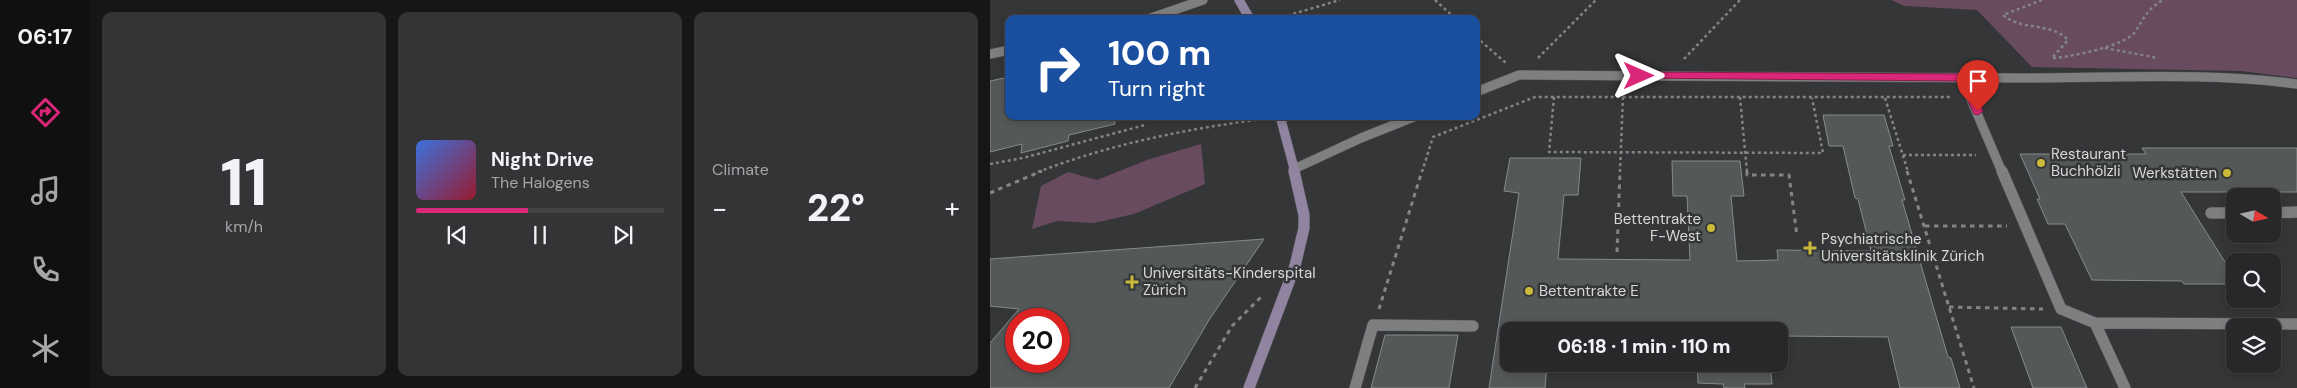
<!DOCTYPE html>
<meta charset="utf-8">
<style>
body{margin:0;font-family:"DM Sans",sans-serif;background:#343436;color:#f1f3f6;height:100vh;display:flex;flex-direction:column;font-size:19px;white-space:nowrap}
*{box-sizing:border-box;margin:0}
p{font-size:16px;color:#a5a6a8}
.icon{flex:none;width:28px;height:28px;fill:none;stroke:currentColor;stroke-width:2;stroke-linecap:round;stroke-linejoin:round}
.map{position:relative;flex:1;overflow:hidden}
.panel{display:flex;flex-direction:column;gap:12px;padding:12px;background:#161617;width:900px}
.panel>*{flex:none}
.hud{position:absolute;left:15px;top:15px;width:475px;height:105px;border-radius:10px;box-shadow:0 2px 8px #0003,0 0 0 1px #444447;background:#1a4fa0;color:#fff;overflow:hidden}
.needle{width:32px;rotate:99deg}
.buttons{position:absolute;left:1236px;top:188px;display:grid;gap:10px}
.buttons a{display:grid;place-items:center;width:55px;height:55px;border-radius:10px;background:#28282a;box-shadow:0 2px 8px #0003,0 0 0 1px #444447;font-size:25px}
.speed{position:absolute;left:15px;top:308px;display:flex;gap:10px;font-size:25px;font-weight:700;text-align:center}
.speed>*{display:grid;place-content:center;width:65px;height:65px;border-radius:50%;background:#28282a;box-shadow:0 2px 8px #0003,0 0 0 1px #444447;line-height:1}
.speed .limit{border:8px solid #d22;background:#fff;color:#111}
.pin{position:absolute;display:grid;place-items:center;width:42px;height:42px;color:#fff;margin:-51px -21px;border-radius:50% 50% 50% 0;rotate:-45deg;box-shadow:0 0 5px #0007}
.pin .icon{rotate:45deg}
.me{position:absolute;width:55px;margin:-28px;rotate:90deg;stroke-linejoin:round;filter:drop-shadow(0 0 4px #0008)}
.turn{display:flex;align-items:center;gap:18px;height:105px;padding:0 20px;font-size:22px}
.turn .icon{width:65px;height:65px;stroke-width:2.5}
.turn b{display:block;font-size:35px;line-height:42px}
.big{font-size:38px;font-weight:800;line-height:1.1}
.panel .widget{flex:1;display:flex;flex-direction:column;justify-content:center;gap:8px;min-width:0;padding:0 18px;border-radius:10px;background:#343436}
.panel .dial{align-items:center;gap:0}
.dial b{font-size:65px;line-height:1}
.song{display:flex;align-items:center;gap:15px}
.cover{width:60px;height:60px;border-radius:8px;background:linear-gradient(135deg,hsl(220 70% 55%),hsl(350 70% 35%))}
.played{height:5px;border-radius:2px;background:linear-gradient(90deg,#db2777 45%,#444447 45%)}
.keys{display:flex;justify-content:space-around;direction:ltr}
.heat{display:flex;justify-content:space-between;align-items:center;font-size:28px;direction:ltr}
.panel .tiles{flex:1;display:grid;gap:12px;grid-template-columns:repeat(3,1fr)}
.trip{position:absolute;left:510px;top:322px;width:288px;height:50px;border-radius:10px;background:#28282a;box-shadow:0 2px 8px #0003,0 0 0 1px #444447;font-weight:800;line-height:50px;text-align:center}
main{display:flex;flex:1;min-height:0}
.dock{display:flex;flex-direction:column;width:90px;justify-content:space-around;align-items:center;background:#101011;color:#a5a6a8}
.dock .icon{width:35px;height:35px}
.dock .active{color:#db2777}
.dock b{font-size:22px;color:#f1f3f6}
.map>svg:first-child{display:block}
.green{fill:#694b5f}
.building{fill:#555859;stroke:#878a8b;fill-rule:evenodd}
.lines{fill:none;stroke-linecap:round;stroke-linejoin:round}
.lane-far1-casing{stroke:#555557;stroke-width:10}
.lane-casing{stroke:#555557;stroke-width:12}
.street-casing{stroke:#555557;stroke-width:10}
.secondary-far1-casing{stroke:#555557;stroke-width:10}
.secondary-casing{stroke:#555557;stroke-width:12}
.path-far1{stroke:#838485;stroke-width:2.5;stroke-dasharray:3 3;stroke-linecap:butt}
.path{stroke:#838485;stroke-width:3;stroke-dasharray:4.5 4.5;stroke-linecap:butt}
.lane-far1{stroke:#7e7f81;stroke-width:9}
.lane{stroke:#7e7f81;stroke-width:11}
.street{stroke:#7e7f81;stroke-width:9}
.secondary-far1{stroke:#9184a1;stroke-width:9}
.secondary{stroke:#9184a1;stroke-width:11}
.route{fill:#db2777;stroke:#8e194d}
.poi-dot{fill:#cbba39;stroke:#353638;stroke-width:2}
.labels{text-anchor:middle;stroke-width:5;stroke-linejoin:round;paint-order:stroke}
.poi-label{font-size:15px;fill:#d7d8d9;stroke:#353638;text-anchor:start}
</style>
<main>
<nav class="dock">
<b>06:17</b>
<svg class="icon active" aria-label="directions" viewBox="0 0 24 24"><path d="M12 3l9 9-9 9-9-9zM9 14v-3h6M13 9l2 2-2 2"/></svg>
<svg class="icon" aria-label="music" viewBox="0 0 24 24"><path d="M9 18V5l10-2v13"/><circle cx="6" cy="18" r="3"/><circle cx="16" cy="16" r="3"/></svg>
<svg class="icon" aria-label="phone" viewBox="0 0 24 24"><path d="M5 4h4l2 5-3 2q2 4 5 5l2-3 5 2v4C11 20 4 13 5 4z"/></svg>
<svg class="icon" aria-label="climate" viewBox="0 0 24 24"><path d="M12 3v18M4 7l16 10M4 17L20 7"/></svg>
</nav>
<section class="panel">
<div class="tiles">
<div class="widget dial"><b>11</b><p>km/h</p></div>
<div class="widget">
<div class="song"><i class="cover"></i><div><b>Night Drive</b><p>The Halogens</p></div></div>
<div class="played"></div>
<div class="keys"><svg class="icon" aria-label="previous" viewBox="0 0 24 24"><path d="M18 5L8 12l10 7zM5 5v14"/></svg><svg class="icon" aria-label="pause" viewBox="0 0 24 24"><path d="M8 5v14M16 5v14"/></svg><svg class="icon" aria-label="next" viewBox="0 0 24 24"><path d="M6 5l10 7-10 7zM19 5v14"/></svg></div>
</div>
<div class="widget"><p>Climate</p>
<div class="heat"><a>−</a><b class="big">22°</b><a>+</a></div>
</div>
</div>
</section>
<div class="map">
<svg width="1307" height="388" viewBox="0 0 1307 388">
<rect width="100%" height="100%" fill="#353638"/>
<path class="green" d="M901 0H1307V78L1251 71 1042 67 987 10 915 6Z
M211 144 215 184 144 214 104 223 67 221 42 229 51 186 78 172 107 180 157 160Z"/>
<path class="building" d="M19 77V116H124L125 124 79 135 78 141 31 153 32 144 0 152V81Z
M833 115H894L903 146H899L915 200H912L958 357 961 358 970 388H910L898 337 789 336V331H706V325L561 324 560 331H519V364H557L555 388H499L529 193 514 191 520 158H591L588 195H574L568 259 700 260 697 196H683L682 161H750L754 196H741L747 261 788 260 787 250 881 251 868 199 865 198 853 146H839Z
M1152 148H1307V192H1191L1235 262H1245V284H1194L1192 281 1102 280 1075 224H1058L1047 199H1050L1030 154H1156Z
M274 239 219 320 179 388H0V343L29 309 0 306V259ZM26 319H69V361H26Z
M1021 327H1071L1097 388H1043Z
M395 335H468L459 388H381Z
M707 364H780L782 384H754L755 388H734L733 384 708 383Z"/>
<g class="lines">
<g class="lane-far1-casing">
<path id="lane-far1" d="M972 78 1012 172
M486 92 529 75C696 76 863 78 1030 78 1123 78 1215 72 1307 84
M304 169 371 138 426 116"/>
</g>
<g class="lane-casing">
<path id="lane" d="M1012 171 1071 309 1105 323 1135 388
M1221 213H1245
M1282 213 1307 212
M1105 323 1307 324
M365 388 383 325 483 326"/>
</g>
<g class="street-casing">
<path id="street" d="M158 19 213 0
M0 54 19 50"/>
</g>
<g class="secondary-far1-casing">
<path id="secondary-far1" d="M249 0 260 19
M290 116 305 172"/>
</g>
<g class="secondary-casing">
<path id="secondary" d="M259 388 305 266 314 228V215L304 171"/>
</g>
<path class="path-far1" d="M445 0 466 19
M1052 0 1013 15C1032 31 1061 22 1078 40L1062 58
M286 19 350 0
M486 37 516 63
M1115 48 1168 58
M548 58 606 0
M1063 58C1080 57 1135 46 1145 32 1154 18 1158 8 1173 0
M694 59 750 0
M564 97 559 152 833 153 822 98
M750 97 757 172
M895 98 918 172
M913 155H986
M0 164 33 158 155 125
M48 172C121 144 196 129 273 119
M432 172 443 137 545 97H961
M630 172 633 96"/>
<path class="path" d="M757 171V175H799L807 236
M917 171 984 388
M0 193 52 171
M935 226H1017
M627 252 630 171
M959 307 1053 309
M389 309 432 171
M205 388 242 326 273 295"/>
<use href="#lane-far1" class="lane-far1"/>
<use href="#lane" class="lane"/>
<use href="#street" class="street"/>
<use href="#secondary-far1" class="secondary-far1"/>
<use href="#secondary" class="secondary"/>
</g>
<path class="route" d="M649 72 972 74 977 78 993 111 988 115 984 114 969 81 646 78V73Z"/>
<g class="poi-dot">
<circle cx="1051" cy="163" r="5"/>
<circle cx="1237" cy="173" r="5"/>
<circle cx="721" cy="228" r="5"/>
<path d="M817.5 240.5h5v5h5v5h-5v5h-5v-5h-5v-5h5z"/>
<path d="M139.5 274.5h5v5h5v5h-5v5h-5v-5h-5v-5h5z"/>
<circle cx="539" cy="291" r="5"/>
</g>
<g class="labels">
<g class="poi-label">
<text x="1061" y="159">Restaurant<tspan x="1061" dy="17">Buchhölzli</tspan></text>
<text x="1227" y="178" text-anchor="end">Werkstätten</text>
<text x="711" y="224" text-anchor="end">Bettentrakte<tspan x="711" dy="17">F-West</tspan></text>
<text x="831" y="244">Psychiatrische<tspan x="831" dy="17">Universitätsklinik Zürich</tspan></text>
<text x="153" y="278">Universitäts-Kinderspital<tspan x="153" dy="17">Zürich</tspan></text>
<text x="549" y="296">Bettentrakte E</text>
</g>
</g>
</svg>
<div class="buttons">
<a><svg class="needle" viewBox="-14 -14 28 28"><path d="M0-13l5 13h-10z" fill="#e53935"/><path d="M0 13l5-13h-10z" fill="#a5a6a8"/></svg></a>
<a><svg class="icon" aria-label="search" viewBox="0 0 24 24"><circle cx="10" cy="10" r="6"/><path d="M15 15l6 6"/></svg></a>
<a><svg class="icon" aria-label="layers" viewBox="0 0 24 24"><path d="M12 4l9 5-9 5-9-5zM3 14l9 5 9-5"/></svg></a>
</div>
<div class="speed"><div class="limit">20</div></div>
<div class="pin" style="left:988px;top:111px;background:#d93025"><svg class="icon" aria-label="arrive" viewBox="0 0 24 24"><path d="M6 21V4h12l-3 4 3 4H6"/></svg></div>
<svg class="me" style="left:649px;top:76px" viewBox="-20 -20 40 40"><path d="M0-17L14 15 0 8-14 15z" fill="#db2777" stroke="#fff" stroke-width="4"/></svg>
<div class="trip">06:18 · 1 min · 110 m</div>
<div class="hud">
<div class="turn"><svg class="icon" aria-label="right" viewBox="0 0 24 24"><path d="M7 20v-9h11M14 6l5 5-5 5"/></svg><div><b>100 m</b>Turn right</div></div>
</div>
</div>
</main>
